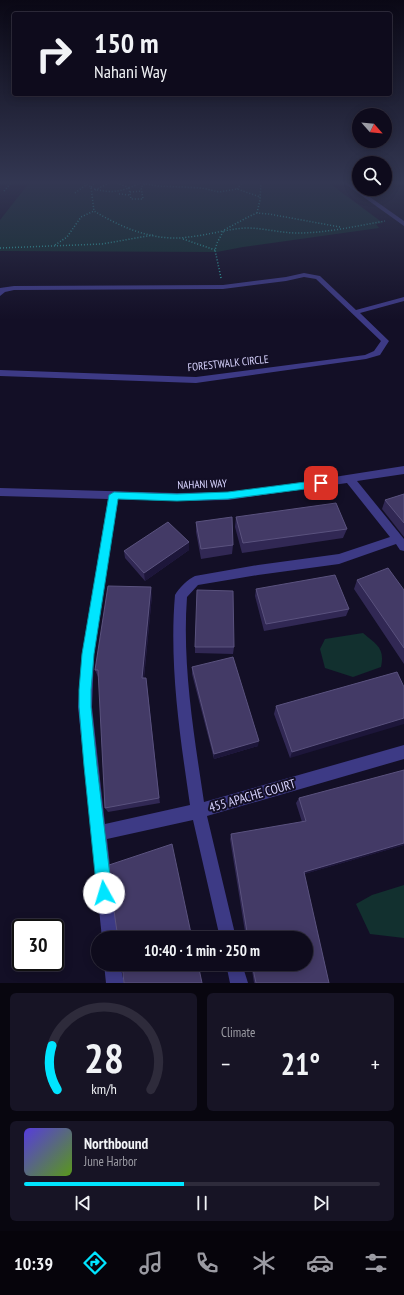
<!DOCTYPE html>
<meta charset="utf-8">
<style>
body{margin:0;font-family:"PT Sans Narrow",sans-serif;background:#171425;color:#f1f3f6;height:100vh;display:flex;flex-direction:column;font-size:15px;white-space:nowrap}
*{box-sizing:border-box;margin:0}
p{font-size:13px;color:#9b9ba3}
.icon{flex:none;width:22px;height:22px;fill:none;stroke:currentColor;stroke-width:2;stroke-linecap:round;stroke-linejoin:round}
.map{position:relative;height:983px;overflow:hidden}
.drawer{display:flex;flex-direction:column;gap:10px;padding:10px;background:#08060f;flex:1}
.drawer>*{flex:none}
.top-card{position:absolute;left:12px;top:12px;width:380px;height:84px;border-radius:4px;box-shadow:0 2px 10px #0003,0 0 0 1px #2e2b3b;background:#0e0b1c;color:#f1f3f6;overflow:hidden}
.needle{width:26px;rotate:117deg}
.fabs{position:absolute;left:352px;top:108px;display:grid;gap:8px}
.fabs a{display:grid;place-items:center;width:40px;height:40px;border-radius:50%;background:#0e0b1c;box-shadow:0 2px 10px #0003,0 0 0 1px #2e2b3b;font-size:20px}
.speed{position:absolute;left:12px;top:919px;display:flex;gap:8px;font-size:20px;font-weight:700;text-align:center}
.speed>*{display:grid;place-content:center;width:52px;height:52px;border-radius:50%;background:#0e0b1c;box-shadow:0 2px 10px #0003,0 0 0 1px #2e2b3b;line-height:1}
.speed .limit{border:2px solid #111;border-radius:6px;background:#fff;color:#111}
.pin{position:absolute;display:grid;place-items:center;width:34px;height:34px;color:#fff;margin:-17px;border-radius:8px;box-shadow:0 2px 6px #0006}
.me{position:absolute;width:44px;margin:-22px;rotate:354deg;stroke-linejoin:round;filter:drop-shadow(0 0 3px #0008)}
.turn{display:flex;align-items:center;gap:14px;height:84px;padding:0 16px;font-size:18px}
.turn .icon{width:52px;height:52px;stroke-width:2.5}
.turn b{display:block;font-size:28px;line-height:34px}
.big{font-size:30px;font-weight:700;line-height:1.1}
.drawer .card{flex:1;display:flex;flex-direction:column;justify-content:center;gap:6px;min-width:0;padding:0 14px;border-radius:6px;background:#171425}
.drawer .dial{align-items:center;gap:0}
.dial svg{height:104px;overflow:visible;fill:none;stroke:#2e2b3b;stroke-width:7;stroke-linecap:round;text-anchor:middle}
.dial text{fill:#f1f3f6;stroke:none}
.song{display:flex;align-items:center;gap:12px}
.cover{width:48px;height:48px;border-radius:6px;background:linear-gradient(135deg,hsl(250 70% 55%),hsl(90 70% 35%))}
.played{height:4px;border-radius:2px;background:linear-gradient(90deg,#00e5ff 45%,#2e2b3b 45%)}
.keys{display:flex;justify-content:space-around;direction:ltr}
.heat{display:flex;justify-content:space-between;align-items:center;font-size:22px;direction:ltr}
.drawer .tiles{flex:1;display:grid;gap:10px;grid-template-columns:1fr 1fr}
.card:last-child{grid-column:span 2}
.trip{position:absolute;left:91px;top:931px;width:222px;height:40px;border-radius:20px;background:#0e0b1c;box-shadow:0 2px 10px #0003,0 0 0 1px #2e2b3b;font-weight:700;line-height:40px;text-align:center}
.dock{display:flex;height:64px;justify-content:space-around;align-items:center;background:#06040b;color:#9b9ba3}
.dock .icon{width:28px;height:28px}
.dock .on{color:#00e5ff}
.dock b{font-size:18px;color:#f1f3f6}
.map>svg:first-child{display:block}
.green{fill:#12302f}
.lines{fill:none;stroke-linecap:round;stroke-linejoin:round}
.path{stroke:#2fb8b0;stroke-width:1.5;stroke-dasharray:1 2;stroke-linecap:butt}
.minor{fill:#3d3a85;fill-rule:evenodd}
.wall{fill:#312854}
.shaded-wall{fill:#1d163a}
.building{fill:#433a66;stroke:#5a527e}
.route{fill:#00e5ff;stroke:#0095a6}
.labels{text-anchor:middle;stroke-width:4;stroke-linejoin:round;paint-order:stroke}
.street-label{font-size:11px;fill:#d9d4ff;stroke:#130f26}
.near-street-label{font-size:13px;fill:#d9d4ff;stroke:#130f26}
</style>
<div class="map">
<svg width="404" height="983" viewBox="0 0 404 983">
<rect width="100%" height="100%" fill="#130f26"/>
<path class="green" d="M29 183H329L383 223 376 224 379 228 243 247 217 252 0 251V220Z
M363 633C377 645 385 648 381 667L353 677 325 668 320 649 325 639Z
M404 885V938L370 934 356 904 372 895Z"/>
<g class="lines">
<path class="path" d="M84 183 91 187 94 211C122 228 155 242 189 237 208 235 227 229 246 228 264 228 280 233 298 233 327 233 356 226 385 221
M117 183 130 188
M140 183 158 186 202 188 219 192 237 189 260 197
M91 187 95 183
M91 188C110 194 122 192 140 183
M129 188 131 199H143L141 187 147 183
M237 189 242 183
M95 190 109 183
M4 191 11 183
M130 192 142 191
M75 193 86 185
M119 194 130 195
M257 213 260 200 261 183
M183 239 215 250
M55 245 67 237 81 217 94 211
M0 248 102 244 153 235
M221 278 215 250 217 243 224 230 250 216 257 213 269 214 340 227"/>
<path class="minor" d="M344 183H350L404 221V226Z
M304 273 320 276 356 310 404 297V301L360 313 389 341 380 355 366 359 196 383 0 376V370L196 377 365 355 374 351 381 341 316 279 304 277 286 281 223 289 14 290 5 292 0 296V288L14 286 223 285 286 277Z
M404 466V474L357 481 404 539V551L400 550 396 544 339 564 258 575 198 585 187 597C182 665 194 735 204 802L404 745V759L207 816 236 938H220L193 820 107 839 118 938H102L78 707 82 654 108 499 0 496V488L177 493 228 492 277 486ZM347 483 390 537 339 554 258 565 195 576C188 579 179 588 175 595 169 665 180 736 190 805L105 824 92 707 94 654 118 499 177 501 228 500Z
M104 964H120L124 983H106Z
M226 964H242L248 983H230Z"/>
</g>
<path class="wall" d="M404 494V537L382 509 385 500Z
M236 517 347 529 343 538 242 553 235 527Z
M196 522 233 545 232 554 201 559 196 532Z
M189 550 145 581 125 558 124 551Z
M357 580 404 590V664L354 589Z
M256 589 349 609 346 616 264 631 255 596Z
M152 595 144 678H146L147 685 160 803 108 812 105 808 99 677H98L95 670Z
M195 647H234L233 654 195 653Z
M192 667 258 746 214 759 192 674Z
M397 672 290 758 274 714 276 706Z
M299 798 404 845 304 874 329 983H254L251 964H306V938H246L230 839 231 834 302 822 296 803Z"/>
<path class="shaded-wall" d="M189 542V550L145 581 144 573Z
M151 587 152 595 143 685 142 678Z
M146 678 147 685 160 803 159 798Z
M404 718V724L290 758 292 752Z
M259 741 258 746 214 759V754Z
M404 843V845L301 875 304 872Z"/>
<path class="building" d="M404 494V523L385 500Z
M336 503 347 529 243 543 236 517Z
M232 517 233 545 201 549 196 522Z
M168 522 189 542 144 573 124 551Z
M388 568 404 590V648L357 580Z
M335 575 349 609 266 624 256 589Z
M108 586 151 587 142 678H146L159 798 105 808 98 670H95Z
M197 590 233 591 234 647H195Z
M233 657 259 741 214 754 192 667Z
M397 672 404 687V718L292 752 276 706Z
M404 770V843L304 872 329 983H256L252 964H306V938H248L231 834 306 821 299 798Z
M172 844 192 938H118L115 918 109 865Z
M122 964H198L202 983H124Z"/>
<linearGradient id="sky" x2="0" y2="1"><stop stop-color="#0a0815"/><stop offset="0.57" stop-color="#333752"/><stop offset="1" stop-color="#333752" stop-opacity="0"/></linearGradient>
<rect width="404" height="320" fill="url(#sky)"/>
<path class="route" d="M321 480 325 483 321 487 228 499 177 501 118 499 94 654 91 690V707L97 766 112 893 109 898 104 900 99 898 97 893 84 766 79 707V690L82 654 109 495 114 492 177 494 228 492Z"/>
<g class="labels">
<g class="street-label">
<text transform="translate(228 363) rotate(-6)" y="4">FORESTWALK CIRCLE</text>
<text transform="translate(202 484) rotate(-2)" y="4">NAHANI WAY</text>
</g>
<g class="near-street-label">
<text transform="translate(252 795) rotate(-16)" y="5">455 APACHE COURT</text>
</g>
</g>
</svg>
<div class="fabs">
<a><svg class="needle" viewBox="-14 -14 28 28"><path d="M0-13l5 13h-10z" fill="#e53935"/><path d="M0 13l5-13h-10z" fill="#9b9ba3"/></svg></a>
<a><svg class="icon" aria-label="search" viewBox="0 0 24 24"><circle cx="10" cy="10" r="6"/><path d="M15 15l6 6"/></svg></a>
</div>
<div class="speed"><div class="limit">30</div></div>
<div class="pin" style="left:321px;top:483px;background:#d93025"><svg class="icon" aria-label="arrive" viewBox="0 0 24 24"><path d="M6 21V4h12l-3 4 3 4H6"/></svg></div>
<svg class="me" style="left:104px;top:893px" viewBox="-20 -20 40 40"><circle r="19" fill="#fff"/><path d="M0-13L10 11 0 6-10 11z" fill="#00e5ff"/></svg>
<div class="trip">10:40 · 1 min · 250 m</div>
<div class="top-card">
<div class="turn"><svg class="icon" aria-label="right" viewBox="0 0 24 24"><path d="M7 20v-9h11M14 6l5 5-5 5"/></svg><div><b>150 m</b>Nahani Way</div></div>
</div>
</div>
<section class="drawer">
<div class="tiles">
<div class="card dial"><svg viewBox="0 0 100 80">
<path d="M14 69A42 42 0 1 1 86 69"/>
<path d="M14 69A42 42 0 0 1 10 35" stroke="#00e5ff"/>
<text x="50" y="56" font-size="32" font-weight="700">28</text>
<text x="50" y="72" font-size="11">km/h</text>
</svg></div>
<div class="card"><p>Climate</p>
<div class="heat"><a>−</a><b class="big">21°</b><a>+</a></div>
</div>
<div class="card">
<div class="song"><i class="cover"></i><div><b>Northbound</b><p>June Harbor</p></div></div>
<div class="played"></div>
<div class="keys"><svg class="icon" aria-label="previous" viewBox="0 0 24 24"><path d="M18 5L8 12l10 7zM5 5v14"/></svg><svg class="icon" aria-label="pause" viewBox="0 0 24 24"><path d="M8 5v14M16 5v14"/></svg><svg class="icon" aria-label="next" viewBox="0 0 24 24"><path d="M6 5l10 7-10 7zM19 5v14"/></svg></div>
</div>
</div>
</section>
<nav class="dock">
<b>10:39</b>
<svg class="icon on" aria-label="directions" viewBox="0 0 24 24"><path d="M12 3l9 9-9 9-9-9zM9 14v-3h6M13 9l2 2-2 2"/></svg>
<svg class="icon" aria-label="music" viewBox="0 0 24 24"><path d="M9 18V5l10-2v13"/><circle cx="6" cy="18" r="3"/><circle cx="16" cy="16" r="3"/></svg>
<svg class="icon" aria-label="phone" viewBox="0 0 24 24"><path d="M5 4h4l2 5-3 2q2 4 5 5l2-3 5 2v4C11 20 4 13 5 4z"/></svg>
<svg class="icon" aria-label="climate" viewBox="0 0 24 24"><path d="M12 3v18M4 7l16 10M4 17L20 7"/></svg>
<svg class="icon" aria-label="car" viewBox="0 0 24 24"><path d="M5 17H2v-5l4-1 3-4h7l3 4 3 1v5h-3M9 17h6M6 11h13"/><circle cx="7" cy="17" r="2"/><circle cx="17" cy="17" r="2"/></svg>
<svg class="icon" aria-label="filters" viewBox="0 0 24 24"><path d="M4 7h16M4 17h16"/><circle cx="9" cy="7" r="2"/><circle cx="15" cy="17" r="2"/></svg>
</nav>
